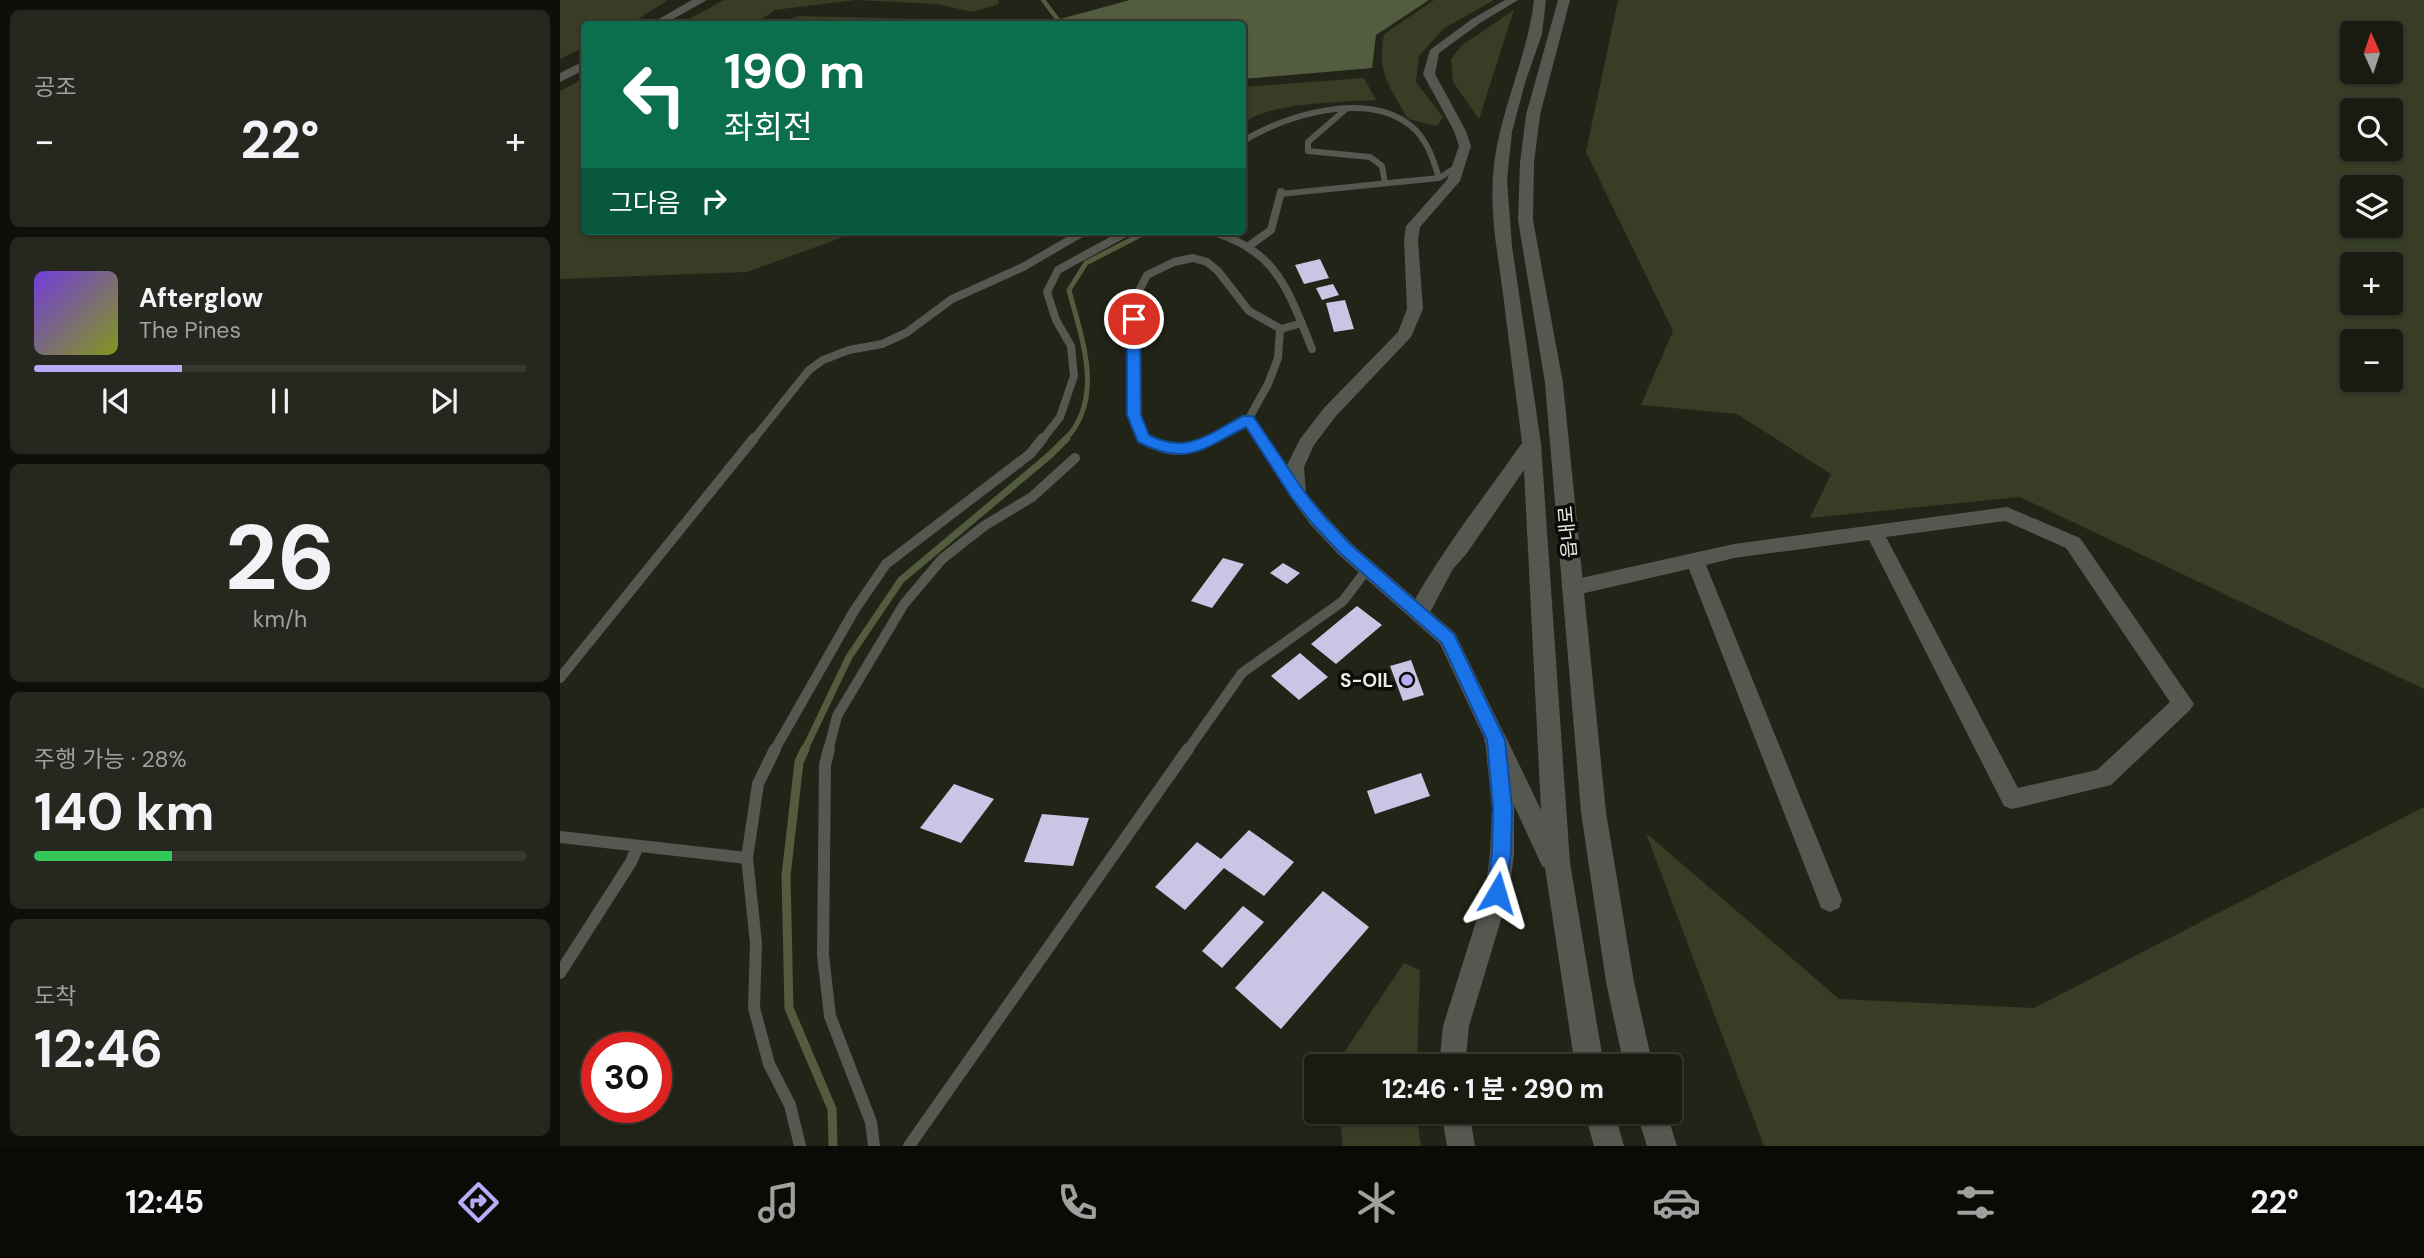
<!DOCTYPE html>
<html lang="ko">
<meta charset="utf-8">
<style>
body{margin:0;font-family:"DM Sans","Noto Sans KR",sans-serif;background:#26281f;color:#f1f3f6;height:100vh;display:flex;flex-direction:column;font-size:26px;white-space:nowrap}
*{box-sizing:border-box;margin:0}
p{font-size:23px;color:#9fa19f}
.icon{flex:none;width:38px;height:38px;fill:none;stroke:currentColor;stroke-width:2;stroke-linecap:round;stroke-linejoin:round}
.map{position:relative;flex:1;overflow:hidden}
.details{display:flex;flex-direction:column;gap:10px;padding:10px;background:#0e0f09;width:560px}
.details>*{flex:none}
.guide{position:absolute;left:21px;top:21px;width:665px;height:214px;border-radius:7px;box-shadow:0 2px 5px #0004,0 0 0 2px #373931;background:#0b6e4f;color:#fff;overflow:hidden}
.needle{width:46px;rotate:357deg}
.buttons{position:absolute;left:1780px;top:21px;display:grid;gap:14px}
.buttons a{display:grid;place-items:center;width:63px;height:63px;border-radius:7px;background:#191b11;box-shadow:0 2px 5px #0004,0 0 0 2px #373931;font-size:35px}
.speed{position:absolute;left:21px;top:1032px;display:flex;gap:14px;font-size:35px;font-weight:700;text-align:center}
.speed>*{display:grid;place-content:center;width:91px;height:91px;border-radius:50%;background:#191b11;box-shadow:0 2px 5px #0004,0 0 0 2px #373931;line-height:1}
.speed .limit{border:10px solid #d22;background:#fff;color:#111}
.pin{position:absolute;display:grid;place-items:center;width:60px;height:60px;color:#fff;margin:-30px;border:4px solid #fff;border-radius:50%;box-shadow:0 2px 7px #0007}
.me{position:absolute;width:77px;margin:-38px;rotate:7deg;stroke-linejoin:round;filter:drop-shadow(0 0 5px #0008)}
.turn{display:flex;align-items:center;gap:24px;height:147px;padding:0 28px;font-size:32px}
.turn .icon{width:91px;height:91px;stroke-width:2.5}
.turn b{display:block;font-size:49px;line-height:60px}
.then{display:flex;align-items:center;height:66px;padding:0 28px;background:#0003;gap:14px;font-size:26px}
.big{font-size:52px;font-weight:700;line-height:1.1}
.details .tile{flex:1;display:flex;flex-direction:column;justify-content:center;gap:10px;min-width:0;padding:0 24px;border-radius:10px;background:#26281f}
.details .dial{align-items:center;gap:0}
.dial b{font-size:91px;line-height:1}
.song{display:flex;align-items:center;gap:21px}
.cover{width:84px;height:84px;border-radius:10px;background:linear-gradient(135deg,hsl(260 70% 55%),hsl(70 70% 35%))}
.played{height:7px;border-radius:4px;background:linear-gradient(90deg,#baaaf7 30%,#373931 30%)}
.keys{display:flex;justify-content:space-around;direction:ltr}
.heat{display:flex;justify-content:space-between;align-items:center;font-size:38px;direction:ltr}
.charge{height:10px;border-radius:5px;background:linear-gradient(90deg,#34c759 28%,#373931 0)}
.trip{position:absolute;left:744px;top:1054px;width:378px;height:70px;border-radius:7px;background:#191b11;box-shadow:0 2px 5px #0004,0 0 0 2px #373931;font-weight:700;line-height:70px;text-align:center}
.tab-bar{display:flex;height:112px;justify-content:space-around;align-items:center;background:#0a0b07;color:#9fa19f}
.tab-bar .icon{width:49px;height:49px}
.tab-bar .on{color:#baaaf7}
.tab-bar b{font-size:32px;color:#f1f3f6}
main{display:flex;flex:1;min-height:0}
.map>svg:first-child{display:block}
.green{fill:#373e25;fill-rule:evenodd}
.water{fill:#545c3f}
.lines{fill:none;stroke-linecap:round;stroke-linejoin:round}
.stream-far3{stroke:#545c3f;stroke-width:4.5}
.stream-far2{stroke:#545c3f;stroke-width:5}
.stream-far1{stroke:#545c3f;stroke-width:7}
.stream{stroke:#545c3f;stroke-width:9}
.building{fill:#cac5e4}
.service-far3{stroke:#555751;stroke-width:6}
.service-far2{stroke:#555751;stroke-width:8}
.service-far1{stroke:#555751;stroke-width:10}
.service{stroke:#555751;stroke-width:12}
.minor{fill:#555751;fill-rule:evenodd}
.tertiary{fill:#555751;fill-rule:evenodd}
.route{fill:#1a73e8;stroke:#114b97;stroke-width:2}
.poi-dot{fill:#baaaf7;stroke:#0b0c07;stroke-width:2.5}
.labels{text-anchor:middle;stroke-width:7;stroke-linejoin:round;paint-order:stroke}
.street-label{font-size:19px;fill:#eaede4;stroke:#0b0c07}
.poi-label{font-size:19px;font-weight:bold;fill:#eaede4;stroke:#0b0c07;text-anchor:end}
</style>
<main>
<section class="details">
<div class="tile"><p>공조</p>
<div class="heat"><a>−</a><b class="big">22°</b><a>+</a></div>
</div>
<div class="tile">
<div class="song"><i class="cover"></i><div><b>Afterglow</b><p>The Pines</p></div></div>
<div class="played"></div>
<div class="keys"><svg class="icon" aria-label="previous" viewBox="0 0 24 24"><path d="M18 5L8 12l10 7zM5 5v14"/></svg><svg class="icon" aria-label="pause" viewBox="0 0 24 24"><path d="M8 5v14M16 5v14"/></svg><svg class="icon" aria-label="next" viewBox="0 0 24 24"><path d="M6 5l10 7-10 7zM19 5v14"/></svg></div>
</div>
<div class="tile dial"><b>26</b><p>km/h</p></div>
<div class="tile"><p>주행 가능 · 28%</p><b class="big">140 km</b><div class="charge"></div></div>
<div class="tile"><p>도착</p><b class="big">12:46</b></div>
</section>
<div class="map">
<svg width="1864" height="1146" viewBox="0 0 1864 1146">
<rect width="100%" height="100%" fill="#212417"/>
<path class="green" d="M0 0H108L70 24H24V47L0 59Z
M164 0H438L439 4 413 12 377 4 296 0 214 10 196 24H120Z
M874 0H934L883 29 859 56 856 82 883 117 877 126 848 119C830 86 816 73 824 34Z
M1058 0H1864V689L1460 497 1250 518 1271 474 1177 414 1081 405 1113 331 1026 152ZM1830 33V72H1792V33ZM1830 110V149H1792V110ZM1830 187V226H1792V187ZM1830 264V303H1792V264ZM1830 341V380H1792V341Z
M954 10 919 119 893 82 891 59 902 45Z
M239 16 404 20 415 24H216Z
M24 78V231H300L187 272 0 279V91Z
M804 78 816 100C784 102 706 102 683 124V87Z
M1864 807V1146H1204L1086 833 1279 999 1474 1008Z
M844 963 860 970 857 1066H775Z
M779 1111H856L861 1146H783Z"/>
<path class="water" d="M570 0H869L816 35 812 68 683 79 682 24H482Z"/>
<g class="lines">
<path class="stream-far3" d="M483 0 498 20"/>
<path class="stream-far2" d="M505 440C545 398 522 340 509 290L526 263 588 231"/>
<path class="stream-far1" d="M244 751 289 657 341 580 490 455 507 438"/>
<path class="stream" d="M245 749 239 762 226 876 229 1008 272 1109 273 1146"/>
</g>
<path class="building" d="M760 259 769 278 744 284 735 265Z
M773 284 779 295 762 300 756 288Z
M785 300 794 329 774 332 766 303Z
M663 558 684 564 652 608 631 601Z
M723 563 740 573 727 584 710 573Z
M797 606 822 625 776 664 751 644Z
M740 653 768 677 739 700 711 676Z
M851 660 864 695 843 701 830 666Z
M861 773 870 796 815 814 807 791Z
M394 784 434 799 401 843 360 828Z
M482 814 529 818 513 866 464 862Z
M689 830 734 862 704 896 664 868 625 910 595 887 637 842 661 859Z
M763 891 809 927 721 1029 675 988Z
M683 906 704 922 662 968 642 951Z"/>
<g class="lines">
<path class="service-far3" d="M786 109 748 142V151L810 157 822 166 825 183
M682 142C724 115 807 90 851 126 867 139 873 159 879 178
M720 194 879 178 900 165"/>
<path class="service-far2" d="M649 231C717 249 728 290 752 349
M689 246 711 230 721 192
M688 420 701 440
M193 440 249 370 263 360 289 350 322 344 346 333 392 299 463 267 525 231
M482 440 500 417 514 376 511 346 496 320 487 292 498 270 569 231
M586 440 574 415V319L576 297 587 275 614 262 633 258 647 262 658 271 689 311 721 329 742 323
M649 440 688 420 708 384 718 358 720 329"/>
<path class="service-far1" d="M583 438C614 455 621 453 652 438
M700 438 733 488
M0 678 194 438
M214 751 294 611 326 564 470 454 483 438
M268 751 277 716 344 604 382 559 424 526 472 497 515 458
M627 751 682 673 783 601 808 568"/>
<path class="service" d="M215 749 198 784 187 858 196 943 194 1008 209 1064 230 1105 240 1146
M269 749 265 765 263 955 270 1016 311 1122 314 1146
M0 837 187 858
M0 973 71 862 78 846
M349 1146 628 749"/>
<path class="minor" d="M945 0H958L920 23 879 53 875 74 906 131 911 146 900 181 860 227 858 240 863 309 851 337 776 416 754 445 744 467 746 493 764 514 792 544 895 633 947 740 954 808V854L949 893 909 1026 905 1066H879L883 1026 925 893 930 854 932 808 925 740 880 644 778 554 750 524 728 494 726 467 740 439 764 408 838 332 847 309 844 240 846 226 887 180 899 146 894 131 863 74 870 50 912 19Z
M1447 507 1520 538 1634 704 1630 710 1551 785 1452 809 1444 806 1309 540 1174 558 1146 565 1282 900 1279 908 1270 912 1261 908 1258 900 1129 569 1012 596 1005 593 1002 588 1005 583 1012 580 1174 544ZM1445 521 1506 548 1610 702 1537 770 1458 788 1326 537Z
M881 1111H909L915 1146H887Z"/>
<path class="tertiary" d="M132 0H147L104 24H90Z
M974 0H986L982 34 965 83 952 132 947 179 952 246 981 444 1010 863 1044 1066H1015L985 868 982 866 924 740 928 733 936 730 944 733 981 810 964 470 907 553 893 569 867 618 859 621 851 618 848 612C880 552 923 499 962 443 956 394 949 344 943 294 938 256 930 215 933 177 937 115 967 61 974 0Z
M998 0H1010L980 115 974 163 973 220 1003 383 1046 812 1074 982 1093 1066H1064L1046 982 1021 812 985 383 958 220 960 163 966 115Z
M24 61V70L0 82V73Z
M1024 1111H1054L1064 1146H1034Z
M1076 1111H1106L1117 1146H1087Z"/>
</g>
<path class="route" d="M574 315 580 319 581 415 589 435C628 455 648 434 683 416H693L743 490 763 515 791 545 894 634 945 740 952 808 951 853 944 900 937 903 930 900 927 893 932 853 933 808 927 740 882 643 780 553 752 523 732 498 686 427C642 449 627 467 578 442L567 415V319Z"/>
<circle class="poi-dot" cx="847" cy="680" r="7"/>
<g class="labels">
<g class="street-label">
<text transform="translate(1007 532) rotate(-95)" y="7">읍내로</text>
</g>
<g class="poi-label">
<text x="833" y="687">S-OIL</text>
</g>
</g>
</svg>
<div class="buttons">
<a><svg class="needle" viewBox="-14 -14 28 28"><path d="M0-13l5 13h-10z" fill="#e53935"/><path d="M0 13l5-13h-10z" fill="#9fa19f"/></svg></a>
<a><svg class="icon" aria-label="search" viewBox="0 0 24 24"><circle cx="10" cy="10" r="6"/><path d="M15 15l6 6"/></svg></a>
<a><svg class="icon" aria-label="layers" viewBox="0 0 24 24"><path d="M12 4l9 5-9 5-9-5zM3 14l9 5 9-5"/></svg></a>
<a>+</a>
<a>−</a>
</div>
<div class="speed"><div class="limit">30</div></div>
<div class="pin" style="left:574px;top:319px;background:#d93025"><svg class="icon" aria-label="arrive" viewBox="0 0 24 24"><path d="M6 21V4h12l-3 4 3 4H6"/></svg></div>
<svg class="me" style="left:937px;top:893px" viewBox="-20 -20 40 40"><path d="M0-17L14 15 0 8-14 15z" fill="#1a73e8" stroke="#fff" stroke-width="4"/></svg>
<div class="trip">12:46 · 1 분 · 290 m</div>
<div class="guide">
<div class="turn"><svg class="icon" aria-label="left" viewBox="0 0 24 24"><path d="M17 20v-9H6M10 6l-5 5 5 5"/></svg><div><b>190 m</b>좌회전</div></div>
<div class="then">그다음<svg class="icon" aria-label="right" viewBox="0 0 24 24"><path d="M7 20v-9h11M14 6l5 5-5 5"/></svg></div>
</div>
</div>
</main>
<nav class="tab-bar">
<b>12:45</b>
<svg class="icon on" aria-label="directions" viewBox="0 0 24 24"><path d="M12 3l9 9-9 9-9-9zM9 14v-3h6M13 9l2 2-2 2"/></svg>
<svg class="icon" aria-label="music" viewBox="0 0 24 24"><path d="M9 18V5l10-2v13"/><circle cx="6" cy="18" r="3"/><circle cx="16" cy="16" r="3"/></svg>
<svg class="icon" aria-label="phone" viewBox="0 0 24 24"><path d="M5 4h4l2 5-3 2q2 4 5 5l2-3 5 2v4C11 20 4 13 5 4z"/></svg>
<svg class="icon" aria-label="climate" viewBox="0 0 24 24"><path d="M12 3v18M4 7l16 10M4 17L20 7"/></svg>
<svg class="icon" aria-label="car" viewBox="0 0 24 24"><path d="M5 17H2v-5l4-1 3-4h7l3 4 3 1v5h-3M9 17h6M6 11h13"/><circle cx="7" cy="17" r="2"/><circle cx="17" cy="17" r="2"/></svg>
<svg class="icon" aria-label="filters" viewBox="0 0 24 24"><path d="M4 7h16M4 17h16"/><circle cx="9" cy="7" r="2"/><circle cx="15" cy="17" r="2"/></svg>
<b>22°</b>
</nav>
